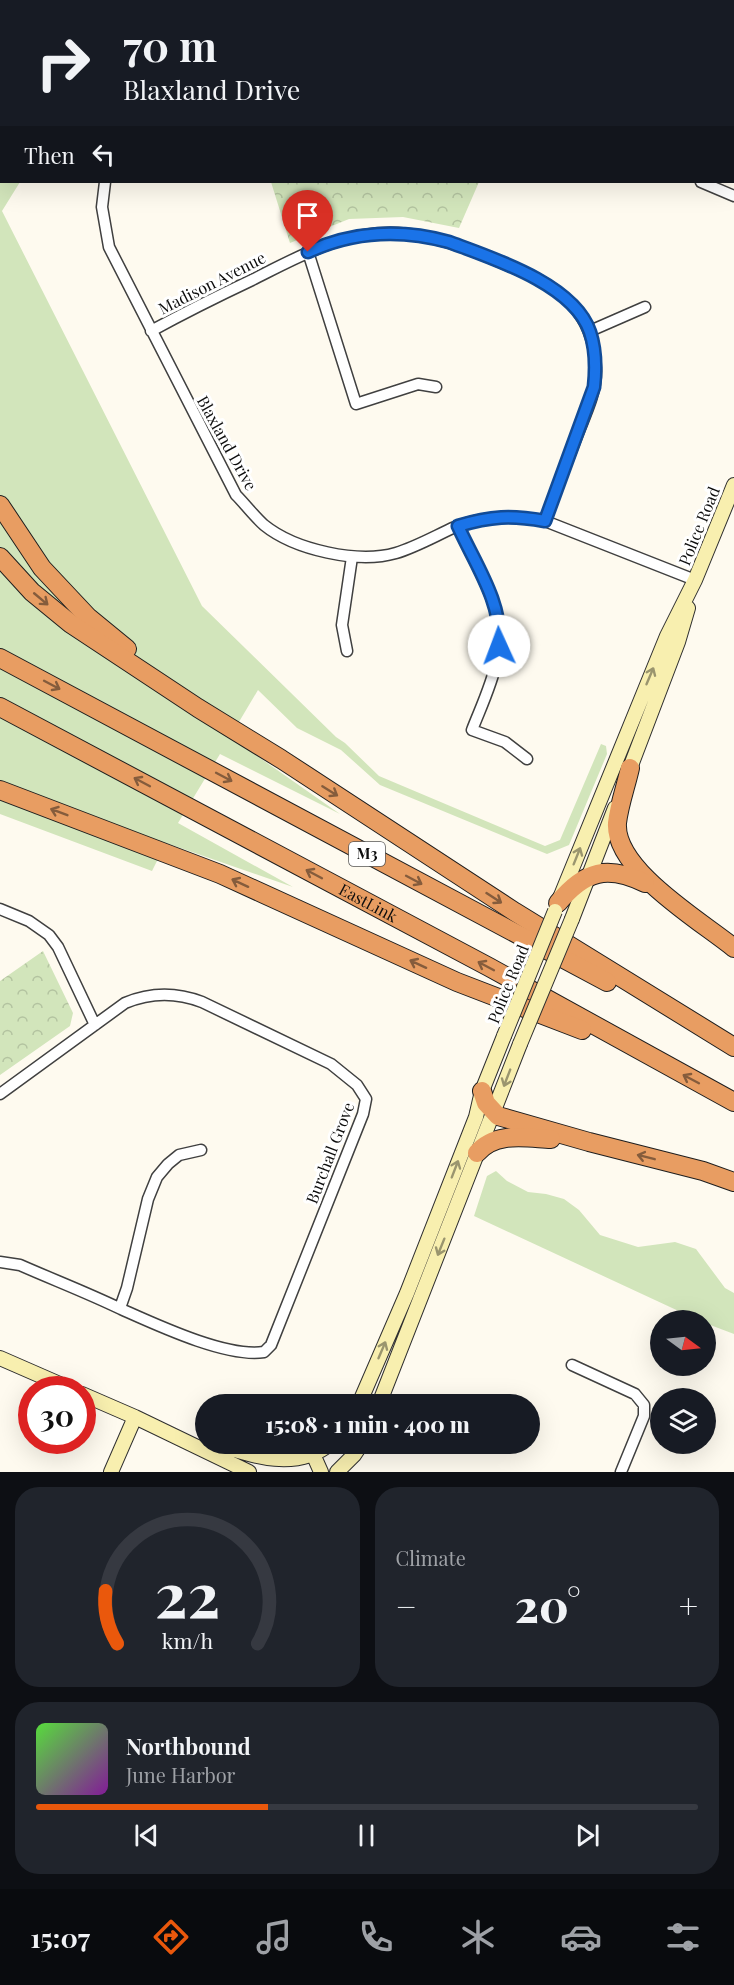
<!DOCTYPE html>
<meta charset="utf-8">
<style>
body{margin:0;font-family:"Playfair Display",serif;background:#20242c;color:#f1f3f6;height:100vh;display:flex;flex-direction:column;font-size:22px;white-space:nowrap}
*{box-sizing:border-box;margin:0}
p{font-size:20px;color:#9ea1a6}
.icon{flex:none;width:33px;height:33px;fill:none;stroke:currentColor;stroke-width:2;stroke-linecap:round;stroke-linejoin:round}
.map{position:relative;height:1472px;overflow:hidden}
.drawer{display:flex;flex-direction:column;gap:15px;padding:15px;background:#0d0f14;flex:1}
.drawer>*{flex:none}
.banner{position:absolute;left:0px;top:0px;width:735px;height:183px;box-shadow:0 6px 24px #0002;background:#171b24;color:#f1f3f6;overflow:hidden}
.needle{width:39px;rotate:105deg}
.controls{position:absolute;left:650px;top:1310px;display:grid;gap:12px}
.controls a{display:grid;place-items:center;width:66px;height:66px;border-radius:50%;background:#171b24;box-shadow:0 6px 24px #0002;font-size:30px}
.speed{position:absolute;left:18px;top:1376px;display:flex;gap:12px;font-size:30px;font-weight:700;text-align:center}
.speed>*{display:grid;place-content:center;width:78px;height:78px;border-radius:50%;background:#171b24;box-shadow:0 6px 24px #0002;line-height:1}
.speed .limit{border:9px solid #d22;background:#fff;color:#111}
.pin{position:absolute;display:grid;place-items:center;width:51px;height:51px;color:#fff;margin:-62px -26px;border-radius:50% 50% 50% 0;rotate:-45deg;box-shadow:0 0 6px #0007}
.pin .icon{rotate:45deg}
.me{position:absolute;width:66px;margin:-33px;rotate:358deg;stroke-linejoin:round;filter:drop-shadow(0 0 4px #0008)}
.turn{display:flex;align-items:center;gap:21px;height:126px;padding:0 24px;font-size:27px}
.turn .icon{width:78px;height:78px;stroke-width:2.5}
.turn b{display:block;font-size:42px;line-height:51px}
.then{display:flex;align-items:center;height:57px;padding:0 24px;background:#0003;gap:12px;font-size:22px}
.big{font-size:45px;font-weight:800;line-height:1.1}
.drawer .tile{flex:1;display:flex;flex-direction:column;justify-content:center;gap:9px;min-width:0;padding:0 21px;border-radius:24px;background:#20242c}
.drawer .dial{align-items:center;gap:0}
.dial svg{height:156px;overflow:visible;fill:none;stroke:#363941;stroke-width:7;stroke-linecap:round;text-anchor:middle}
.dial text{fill:#f1f3f6;stroke:none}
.song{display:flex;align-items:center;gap:18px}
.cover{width:72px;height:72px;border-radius:9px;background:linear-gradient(135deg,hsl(110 70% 55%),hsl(290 70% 35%))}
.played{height:6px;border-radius:3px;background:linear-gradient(90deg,#ea580c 35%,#363941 35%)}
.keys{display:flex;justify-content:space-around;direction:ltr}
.heat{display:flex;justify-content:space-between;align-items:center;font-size:33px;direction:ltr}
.drawer .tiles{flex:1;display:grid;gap:15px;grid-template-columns:1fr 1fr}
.tile:last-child{grid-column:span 2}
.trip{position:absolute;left:195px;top:1394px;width:345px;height:60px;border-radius:30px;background:#171b24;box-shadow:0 6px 24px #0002;font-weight:800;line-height:60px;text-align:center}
.menu{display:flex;height:96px;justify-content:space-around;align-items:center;background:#090b0e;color:#9ea1a6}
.menu .icon{width:42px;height:42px}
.menu .on{color:#ea580c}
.menu b{font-size:27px;color:#f1f3f6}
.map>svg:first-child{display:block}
.grass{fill:#d2e5bb}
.park{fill:url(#park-crowns)}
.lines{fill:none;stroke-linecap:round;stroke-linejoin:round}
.street-casing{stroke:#404040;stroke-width:13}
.secondary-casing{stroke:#2f2f2f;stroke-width:16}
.highway-casing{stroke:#1e1e1e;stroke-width:20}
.street{stroke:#fff;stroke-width:10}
.secondary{stroke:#f8efaf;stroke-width:14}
.highway{stroke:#e89d62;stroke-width:18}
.secondary-bridge-casing{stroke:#2f2f2f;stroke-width:16;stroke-linecap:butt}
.secondary-bridge{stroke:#f8efaf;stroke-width:14}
.oneway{stroke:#855c3c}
.oneway2{stroke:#9a956e}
.route-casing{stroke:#114b97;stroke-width:15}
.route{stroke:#1a73e8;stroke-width:10}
.labels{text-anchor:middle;stroke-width:6;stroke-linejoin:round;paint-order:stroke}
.shield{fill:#fff;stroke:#565656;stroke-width:1.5}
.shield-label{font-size:15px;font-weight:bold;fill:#0d0d0d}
.street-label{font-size:16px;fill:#0d0d0d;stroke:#fff}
</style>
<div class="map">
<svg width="734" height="1472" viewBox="0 0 734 1472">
<defs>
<pattern id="park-crowns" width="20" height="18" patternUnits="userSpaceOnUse" patternTransform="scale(1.5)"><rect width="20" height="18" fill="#d2e5bb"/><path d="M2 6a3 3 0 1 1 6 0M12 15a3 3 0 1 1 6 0" fill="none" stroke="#b3c3a0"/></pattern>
</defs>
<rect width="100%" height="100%" fill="#fefaef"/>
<path class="grass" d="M0 0H115L116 1 2 2V182H20L2 211 202 606 336 737 345 743 379 776 545 846 560 840 601 744 606 746 607 754 569 845 547 854 380 785 341 750 297 728 258 690 230 737 340 814 220 754 178 823 293 887 166 843 152 871 0 814Z
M496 1171 507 1181 528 1192 546 1194 564 1199 579 1210 600 1235 638 1247 675 1242 696 1249 725 1288 734 1293V1334L705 1323V1320H698L474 1216 487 1176Z"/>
<path class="park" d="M271 182H479L459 228 403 217 349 219 290 243Z
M43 951 73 1013 70 1026 0 1075V981Z"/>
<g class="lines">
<g class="street-casing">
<path id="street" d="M442 0 443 2
M700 0 715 2
M351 2 353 0
M720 2 730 0
M105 182 102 207 109 247 236 495C245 504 254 516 264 525 295 550 358 564 396 553 416 547 435 536 455 527 485 515 514 516 545 521L695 580
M701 182 734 196
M308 252 356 404 418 384 436 387
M151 331C184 313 218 296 252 280 298 257 344 230 398 233 442 236 482 254 523 272 568 292 595 319 596 371 596 394 585 415 577 436 566 464 555 493 545 521
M590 331 645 307
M458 526C477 569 508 611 497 660 492 684 481 707 472 730L505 742 527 759
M347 651 342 625 352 557
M0 909 29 921 49 935 58 947 95 1025
M0 1094 125 1003C151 992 176 992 202 1002L331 1064 357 1085 366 1099 363 1114 271 1345 264 1352C227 1358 157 1325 121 1309 88 1293 54 1280 20 1265L0 1262
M120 1308 127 1288 148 1199 157 1177 168 1164 179 1155 201 1150
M572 1365 635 1394 644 1405V1416L621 1472"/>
</g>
<g class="secondary-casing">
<path id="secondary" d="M627 776 678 642 688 608
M560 898 667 636 695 580 734 485
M572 919 615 808
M0 1358 71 1389
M82 1394 135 1417 249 1472
M359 1404 407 1293 476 1117 482 1091 504 1036
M379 1404 520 1044
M214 1443C252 1456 296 1472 331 1443
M313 1454 321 1472
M111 1472 135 1417
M337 1472 354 1455 362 1443"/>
</g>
<g class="highway-casing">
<g id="highway">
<path d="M71 2 73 0"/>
<path d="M96 2 98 0"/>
<path d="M0 79 2 77"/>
<path d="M0 136 2 133"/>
<path d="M0 505 42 568 88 617 127 649"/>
<path d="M0 557 32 592 71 624 198 708 281 759 515 912 734 1047"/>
<path d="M0 658 607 982"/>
<path id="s1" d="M0 707 489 967 734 1102"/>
<path d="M630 768C626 786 619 805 617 823 614 870 701 921 734 948"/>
<path d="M0 790 220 874 457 982 582 1030"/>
<path d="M558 903C585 870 608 865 645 883"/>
<path d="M482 1091 486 1103 498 1116 589 1142 703 1171 734 1182"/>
<path d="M477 1153C495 1131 527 1138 551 1139"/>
</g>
</g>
<use href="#street" class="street"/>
<use href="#secondary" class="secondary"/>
<use href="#highway" class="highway"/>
<g class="secondary-bridge-casing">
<path id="secondary-bridge" d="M504 1036 555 911
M520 1044 572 919"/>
</g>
<use href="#secondary-bridge" class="secondary-bridge"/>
</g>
<defs><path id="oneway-shaft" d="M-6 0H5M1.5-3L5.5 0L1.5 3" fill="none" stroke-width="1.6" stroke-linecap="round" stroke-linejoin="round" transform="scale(1.5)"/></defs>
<g class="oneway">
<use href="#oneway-shaft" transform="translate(41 599) rotate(40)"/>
<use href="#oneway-shaft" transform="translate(52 685) rotate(28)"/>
<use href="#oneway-shaft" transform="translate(224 777) rotate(28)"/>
<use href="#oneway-shaft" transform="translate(142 782) rotate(-152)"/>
<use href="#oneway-shaft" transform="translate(330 791) rotate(32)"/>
<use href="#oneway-shaft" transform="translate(59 812) rotate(-159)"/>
<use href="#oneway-shaft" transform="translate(314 874) rotate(-152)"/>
<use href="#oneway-shaft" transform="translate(414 880) rotate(28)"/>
<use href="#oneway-shaft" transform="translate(240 883) rotate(-155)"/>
<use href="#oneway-shaft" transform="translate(494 898) rotate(33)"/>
<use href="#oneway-shaft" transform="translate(418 964) rotate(-155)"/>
<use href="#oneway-shaft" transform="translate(486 966) rotate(-152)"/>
<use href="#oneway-shaft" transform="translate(691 1079) rotate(-152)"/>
<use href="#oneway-shaft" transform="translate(646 1157) rotate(-166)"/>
</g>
<g class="oneway2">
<use href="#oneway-shaft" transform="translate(650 676) rotate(-67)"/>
<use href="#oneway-shaft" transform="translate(577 856) rotate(-68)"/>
<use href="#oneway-shaft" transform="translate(507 1078) rotate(111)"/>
<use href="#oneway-shaft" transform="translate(455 1169) rotate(-69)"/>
<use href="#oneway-shaft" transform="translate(441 1247) rotate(112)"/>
<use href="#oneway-shaft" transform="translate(382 1350) rotate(-67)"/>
</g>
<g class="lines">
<g class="route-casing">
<path id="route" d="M308 252C353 231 402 229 449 242 492 258 574 284 590 332 596 350 596 369 594 387L545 521C511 515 491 516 458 526 475 564 503 603 499 646"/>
</g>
<use href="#route" class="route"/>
</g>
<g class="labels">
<rect class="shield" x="349" y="842" width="36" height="24" rx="4.5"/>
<g class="shield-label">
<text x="367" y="859">M3</text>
</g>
<g class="street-label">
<text transform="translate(212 283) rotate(-27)" y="6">Madison Avenue</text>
<text transform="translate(227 443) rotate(61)" y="6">Blaxland Drive</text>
<text transform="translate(699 526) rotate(-68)" y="6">Police Road</text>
<text dy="6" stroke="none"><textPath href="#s1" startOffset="417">EastLink</textPath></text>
<text transform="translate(508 984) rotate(-68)" y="6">Police Road</text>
<text transform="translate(330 1153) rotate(-69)" y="6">Burchall Grove</text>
</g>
</g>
</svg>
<div class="controls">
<a><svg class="needle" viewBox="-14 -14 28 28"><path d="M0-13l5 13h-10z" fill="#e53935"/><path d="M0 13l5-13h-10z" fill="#9ea1a6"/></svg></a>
<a><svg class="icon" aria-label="layers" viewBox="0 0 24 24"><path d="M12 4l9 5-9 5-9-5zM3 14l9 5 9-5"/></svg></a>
</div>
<div class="speed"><div class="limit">30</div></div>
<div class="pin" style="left:308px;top:252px;background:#d93025"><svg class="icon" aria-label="arrive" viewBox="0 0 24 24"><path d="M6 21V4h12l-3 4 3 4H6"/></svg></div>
<svg class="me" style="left:499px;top:646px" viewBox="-20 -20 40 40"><circle r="19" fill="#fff"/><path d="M0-13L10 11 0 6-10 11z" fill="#1a73e8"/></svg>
<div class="trip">15:08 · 1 min · 400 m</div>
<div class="banner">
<div class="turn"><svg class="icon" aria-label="right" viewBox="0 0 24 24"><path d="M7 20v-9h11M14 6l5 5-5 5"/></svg><div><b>70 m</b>Blaxland Drive</div></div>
<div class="then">Then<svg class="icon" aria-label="left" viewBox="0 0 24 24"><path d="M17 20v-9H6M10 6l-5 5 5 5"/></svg></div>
</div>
</div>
<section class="drawer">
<div class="tiles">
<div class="tile dial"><svg viewBox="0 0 100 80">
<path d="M14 69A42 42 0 1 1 86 69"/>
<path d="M14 69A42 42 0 0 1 8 42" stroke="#ea580c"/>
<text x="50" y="56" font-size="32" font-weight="700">22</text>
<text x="50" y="72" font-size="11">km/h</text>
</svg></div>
<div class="tile"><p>Climate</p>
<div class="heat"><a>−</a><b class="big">20°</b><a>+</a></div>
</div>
<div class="tile">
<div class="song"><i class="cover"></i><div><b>Northbound</b><p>June Harbor</p></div></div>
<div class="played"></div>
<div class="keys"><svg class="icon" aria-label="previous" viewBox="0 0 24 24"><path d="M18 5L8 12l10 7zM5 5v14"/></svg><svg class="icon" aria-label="pause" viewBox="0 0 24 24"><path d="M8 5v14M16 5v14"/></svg><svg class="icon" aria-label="next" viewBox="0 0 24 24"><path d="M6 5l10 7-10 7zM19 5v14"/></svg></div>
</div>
</div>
</section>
<nav class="menu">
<b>15:07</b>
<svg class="icon on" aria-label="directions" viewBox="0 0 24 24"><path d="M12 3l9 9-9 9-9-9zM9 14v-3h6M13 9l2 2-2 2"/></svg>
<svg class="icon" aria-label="music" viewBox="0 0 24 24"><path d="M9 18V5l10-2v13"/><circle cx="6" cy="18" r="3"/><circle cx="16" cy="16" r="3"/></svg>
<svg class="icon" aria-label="phone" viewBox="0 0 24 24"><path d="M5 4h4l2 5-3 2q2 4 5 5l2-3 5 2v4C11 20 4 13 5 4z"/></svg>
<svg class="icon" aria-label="climate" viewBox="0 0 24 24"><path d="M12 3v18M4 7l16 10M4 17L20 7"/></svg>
<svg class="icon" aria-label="car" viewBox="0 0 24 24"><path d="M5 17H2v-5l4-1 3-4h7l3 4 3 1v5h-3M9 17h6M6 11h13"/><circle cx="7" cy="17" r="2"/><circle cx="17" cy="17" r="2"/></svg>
<svg class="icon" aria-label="filters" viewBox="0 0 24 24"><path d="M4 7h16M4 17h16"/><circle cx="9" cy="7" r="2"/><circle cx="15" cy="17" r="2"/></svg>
</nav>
